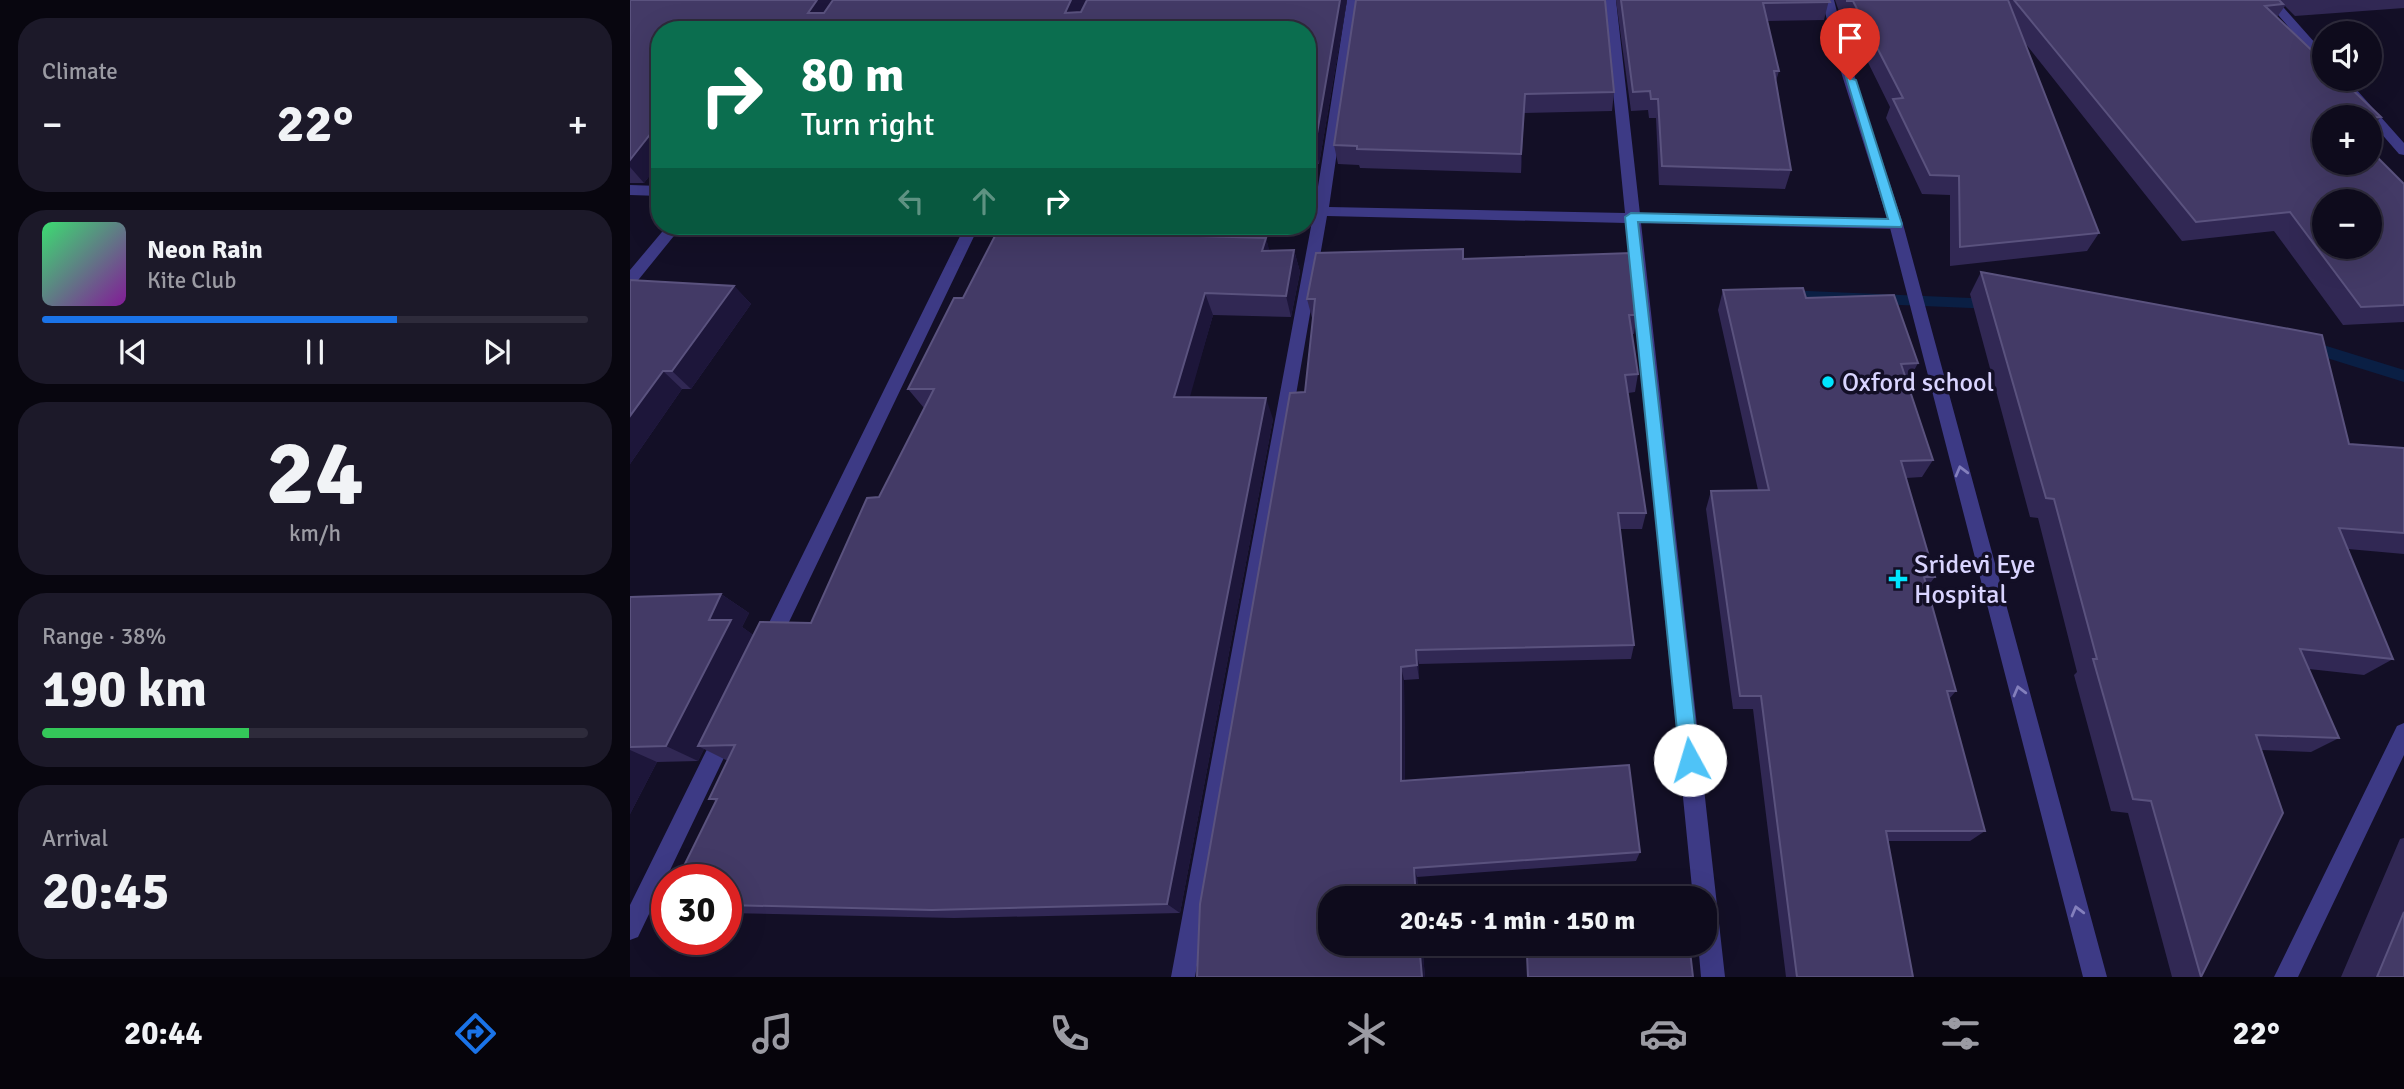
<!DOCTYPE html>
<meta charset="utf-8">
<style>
body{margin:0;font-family:Signika,sans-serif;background:#1c1929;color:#f1f3f6;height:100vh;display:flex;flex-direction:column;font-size:26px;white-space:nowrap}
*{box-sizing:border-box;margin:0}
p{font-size:23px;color:#9b9ba3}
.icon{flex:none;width:38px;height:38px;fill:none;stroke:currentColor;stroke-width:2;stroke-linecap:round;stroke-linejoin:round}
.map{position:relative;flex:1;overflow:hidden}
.panel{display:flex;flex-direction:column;gap:18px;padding:18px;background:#08060f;width:630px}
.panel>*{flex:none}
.top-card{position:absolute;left:21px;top:21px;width:665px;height:214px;border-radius:28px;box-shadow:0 7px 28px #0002,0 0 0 2px #2e2b3b;background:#0b6e4f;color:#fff;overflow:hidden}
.tools{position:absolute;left:1682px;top:21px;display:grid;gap:14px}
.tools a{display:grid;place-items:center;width:70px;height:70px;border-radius:50%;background:#0e0b1c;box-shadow:0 7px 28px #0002,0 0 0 2px #2e2b3b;font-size:35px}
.speed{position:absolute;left:21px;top:864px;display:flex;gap:14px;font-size:35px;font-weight:700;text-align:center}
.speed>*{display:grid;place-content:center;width:91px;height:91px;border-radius:50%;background:#0e0b1c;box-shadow:0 7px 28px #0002,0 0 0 2px #2e2b3b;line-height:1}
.speed .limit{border:10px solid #d22;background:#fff;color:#111}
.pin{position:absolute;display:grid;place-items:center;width:60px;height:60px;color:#fff;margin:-72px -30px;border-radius:50% 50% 50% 0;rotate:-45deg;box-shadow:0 0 7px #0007}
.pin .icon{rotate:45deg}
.me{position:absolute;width:77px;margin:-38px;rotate:354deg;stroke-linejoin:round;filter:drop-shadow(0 0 5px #0008)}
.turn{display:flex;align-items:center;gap:24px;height:147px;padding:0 35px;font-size:32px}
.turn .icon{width:91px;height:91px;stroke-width:2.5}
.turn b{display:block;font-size:49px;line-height:60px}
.lanes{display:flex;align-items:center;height:66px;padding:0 35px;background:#0003;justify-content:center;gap:35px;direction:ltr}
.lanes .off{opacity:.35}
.big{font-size:52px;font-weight:700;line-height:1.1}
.panel .tile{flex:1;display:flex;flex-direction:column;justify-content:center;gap:10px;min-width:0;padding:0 24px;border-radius:28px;background:#1c1929}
.panel .dial{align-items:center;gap:0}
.dial b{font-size:91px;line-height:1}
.song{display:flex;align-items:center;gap:21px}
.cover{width:84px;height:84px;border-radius:10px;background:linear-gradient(135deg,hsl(140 70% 55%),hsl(290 70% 35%))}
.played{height:7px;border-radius:4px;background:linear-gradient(90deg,#1a73e8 65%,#2e2b3b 65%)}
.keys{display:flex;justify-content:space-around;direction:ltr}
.heat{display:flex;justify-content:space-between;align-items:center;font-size:38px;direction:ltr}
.charge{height:10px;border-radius:5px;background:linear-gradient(90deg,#34c759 38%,#2e2b3b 0)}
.trip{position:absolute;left:688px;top:886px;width:399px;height:70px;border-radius:28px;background:#0e0b1c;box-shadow:0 7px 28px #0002,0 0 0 2px #2e2b3b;font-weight:700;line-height:70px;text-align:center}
.dock{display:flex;height:112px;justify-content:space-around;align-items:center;background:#06040b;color:#9b9ba3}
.dock .icon{width:49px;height:49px}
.dock .on{color:#1a73e8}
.dock b{font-size:32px;color:#f1f3f6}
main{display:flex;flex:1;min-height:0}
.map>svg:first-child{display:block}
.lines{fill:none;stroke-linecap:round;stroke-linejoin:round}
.stream{fill:#0a1f44;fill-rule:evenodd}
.minor{fill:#3d3a85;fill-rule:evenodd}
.tertiary{fill:#3d3a85;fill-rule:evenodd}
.wall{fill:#312854}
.shaded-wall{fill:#1d163a}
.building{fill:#433a66;stroke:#5a527e;stroke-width:2;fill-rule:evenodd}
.oneway{stroke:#837fbc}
.route{fill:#4fc3f7;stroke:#337fa1;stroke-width:2}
.poi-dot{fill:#00e5ff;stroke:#130f26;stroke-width:2.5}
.labels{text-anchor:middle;stroke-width:7;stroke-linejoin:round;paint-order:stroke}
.poi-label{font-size:26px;fill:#d9d4ff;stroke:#130f26;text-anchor:start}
</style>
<main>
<section class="panel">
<div class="tile"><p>Climate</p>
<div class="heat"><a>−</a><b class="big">22°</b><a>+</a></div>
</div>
<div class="tile">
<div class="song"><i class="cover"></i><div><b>Neon Rain</b><p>Kite Club</p></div></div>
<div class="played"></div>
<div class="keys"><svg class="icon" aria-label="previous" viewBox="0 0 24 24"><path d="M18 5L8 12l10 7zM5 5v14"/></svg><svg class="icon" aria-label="pause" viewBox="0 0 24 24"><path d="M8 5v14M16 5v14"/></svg><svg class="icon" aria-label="next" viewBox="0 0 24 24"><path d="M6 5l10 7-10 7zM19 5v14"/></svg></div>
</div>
<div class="tile dial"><b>24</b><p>km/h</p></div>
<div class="tile"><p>Range · 38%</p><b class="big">190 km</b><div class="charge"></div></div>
<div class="tile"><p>Arrival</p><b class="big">20:45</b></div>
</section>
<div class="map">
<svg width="1774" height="977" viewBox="0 0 1774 977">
<rect width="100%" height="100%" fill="#130f26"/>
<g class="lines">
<path class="stream" d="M1154 290 1364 299 1372 304 1364 309 1154 300 1146 295Z
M1674 339 1774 370V382L1668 349 1666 345 1668 341Z"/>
<path class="minor" d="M717 0H729L699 207 995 213 974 0H986L1010 214 1266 219 1273 224 1266 229 1011 223 1095 977H1071L1068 943H1074V898H1063L996 223 697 216 565 977H541L683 216H677V206H685Z
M1635 0H1647L1694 53V64L1690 63Z
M1704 79H1717L1774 143V155L1769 154Z
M0 185 30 186V196L0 195Z
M37 226H52L5 284 0 285V270Z
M335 226H349L147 647 140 650 133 647 130 641 133 635Z
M1774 723V755L1668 977H1644L1767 726Z
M94 726 101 729 104 736 101 743 8 937 0 940V905L87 729Z"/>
<path class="tertiary" d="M1192 0H1204L1218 56 1273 224 1477 977H1453L1259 224 1206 56Z"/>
</g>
<path class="wall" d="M0 0H717L689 164H677V30H30V162L14 183H0Z
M726 0 984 92 982 111 894 113 891 173 730 168 729 165 708 164 704 145Z
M986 0H1199L1194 20 1137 21 1149 71 1146 81 1161 170 1155 189 1029 185 1026 118H1019L1018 110 1001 111Z
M1205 0H1774V8L1665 16 1655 6 1647 17 1751 117 1740 130V117H1694L1774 184V322L1713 325 1644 231 1552 241 1395 43 1469 233 1457 251 1320 266V195L1292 194 1256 118 1260 107 1217 20H1212Z
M636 238 639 251 664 250 670 272 661 317 583 315 559 397 643 419 550 913 324 918 96 913V880L86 801 79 799 98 760H96L74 749 68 761 27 762 0 814V597L91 594 119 613 112 627 123 635 181 623 249 497 294 408 278 389 333 298Z
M834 259 1007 315 1004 334H1002L1008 374 1005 392 998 393 1016 513 1012 529H990L1004 645 1001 659 789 664V679L774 680 775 781 1010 852 1006 861 787 877 789 898H700V943H792L795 977H567L675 392 683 318H682L677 299Z
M1351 272 1719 444 1774 448V554L1718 549 1763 659 1734 675 1679 669 1709 738 1681 752 1631 750 1571 977H1542L1498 813 1481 811 1444 675 1447 672 1408 518 1400 517 1340 294Z
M0 280 104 286 121 304 61 389H52L0 464Z
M1093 290 1176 298 1288 363 1278 382H1277L1303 460 1292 477 1276 478 1305 577 1297 587 1326 691 1319 699 1355 831 1340 841H1258L1283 977H1156L1123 709H1103L1076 509 1081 491 1128 490 1088 310Z
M1774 838V977H1711L1770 839Z"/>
<path class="shaded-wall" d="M187 0H212L192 30 178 13Z
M441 0H458L443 30 435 13Z
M710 0H717L689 164 685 145Z
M895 94 894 113 891 173V154Z
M22 132 30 141V162L14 183 0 167V160Z
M636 238 642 260 632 251Z
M664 250 670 272 661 317 656 296Z
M104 286 121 304 61 389 42 371Z
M575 293 583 315 554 418 544 397Z
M33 371 52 389 0 464V416Z
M636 398 643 419 550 913 537 904Z
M91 594 119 613 112 627 128 638 68 746 74 749 68 761 36 746 79 620Z
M786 650 789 664V679L787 665Z
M771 667 774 680 775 792 771 781Z
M0 750 27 762 0 814Z
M784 868 787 877 789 898H786Z
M789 943H792L795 977H792Z"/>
<path class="building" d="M0 0H187L178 13H194L203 0H441L435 13 451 12 457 0H710L685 145H677V30H30V132H22L0 160Z
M726 0H975L984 92 895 94 891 154 727 149V146L704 145Z
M991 0H1199L1200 2 1133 3 1149 71H1144L1161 170 1032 166 1028 99H1021L1020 91 1003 92Z
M1217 0H1378L1469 233 1330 247 1329 176 1300 175 1263 99 1273 98 1223 1H1217Z
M1384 0H1649L1653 4 1635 6 1694 62V79H1711L1751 117 1740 118V117H1694V163H1740V150L1774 184V305L1731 307 1660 212 1566 222ZM1694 201H1740V247H1694Z
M368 230 636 238 632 251 664 250 656 296 575 293 544 397 636 398 537 904 302 910 96 905V880H47L87 799H79L105 745 68 746 130 622 181 623 237 498 249 497 304 389H278L324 298H333Z
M833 249V259L1001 253 1007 315H999L1008 374 995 375 1016 513H988L1004 645 786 650 787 665 771 667V781L999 765 1010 852 784 868 786 898H700V943H789L792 977H567L570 904 660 393 675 392 685 299H677L686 253Z
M1351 272 1692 335 1719 444 1774 448V533L1709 528 1763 659 1670 649 1709 738 1626 735 1653 813 1571 977 1521 801 1503 799 1463 659H1467L1424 499 1416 498Z
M0 280 104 286 42 371H33L0 416Z
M1173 288 1176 298 1264 295 1288 363 1271 364 1303 460 1271 461 1305 577H1294L1326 691H1317L1355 831H1256L1283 977H1167L1131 696H1110L1081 491 1139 490 1093 290Z
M91 594 79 620H101L36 746 0 747V597Z
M1774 912V977H1747Z
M1060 951 1063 977H898L897 955Z"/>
<defs><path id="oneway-chevron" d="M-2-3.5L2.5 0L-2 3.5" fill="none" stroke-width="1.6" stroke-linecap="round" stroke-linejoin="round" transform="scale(1.75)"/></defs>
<g class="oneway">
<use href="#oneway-chevron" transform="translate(1331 471) rotate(-105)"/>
<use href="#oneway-chevron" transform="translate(1389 691) rotate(-105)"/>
<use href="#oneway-chevron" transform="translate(1447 911) rotate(-105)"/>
</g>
<path class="route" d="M1216 77 1226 80 1272 224 1271 227 1008 222 1069 760 1067 766 1060 769 1053 766 1050 760 995 217 1001 213 1258 219Z"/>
<g class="poi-dot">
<circle cx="1198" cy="382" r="7"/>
<path d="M1264.5 568.5h7v7h7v7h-7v7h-7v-7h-7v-7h7z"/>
</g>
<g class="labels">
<g class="poi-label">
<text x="1212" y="391">Oxford school</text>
<text x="1284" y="573">Sridevi Eye<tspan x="1284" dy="30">Hospital</tspan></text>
</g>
</g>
</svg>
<div class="tools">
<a><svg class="icon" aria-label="sound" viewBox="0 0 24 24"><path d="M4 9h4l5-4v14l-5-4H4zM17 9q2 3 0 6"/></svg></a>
<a>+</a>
<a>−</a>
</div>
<div class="speed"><div class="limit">30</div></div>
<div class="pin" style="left:1220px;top:80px;background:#d93025"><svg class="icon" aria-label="arrive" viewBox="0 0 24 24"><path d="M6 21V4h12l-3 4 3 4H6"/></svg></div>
<svg class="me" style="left:1060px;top:760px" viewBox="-20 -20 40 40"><circle r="19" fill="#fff"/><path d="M0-13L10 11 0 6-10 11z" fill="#4fc3f7"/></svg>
<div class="trip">20:45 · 1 min · 150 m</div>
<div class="top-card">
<div class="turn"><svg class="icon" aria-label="right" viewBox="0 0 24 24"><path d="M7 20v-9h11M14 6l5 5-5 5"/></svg><div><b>80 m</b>Turn right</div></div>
<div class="lanes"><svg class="icon off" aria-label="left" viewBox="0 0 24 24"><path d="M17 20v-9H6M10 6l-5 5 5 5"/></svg><svg class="icon off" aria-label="ahead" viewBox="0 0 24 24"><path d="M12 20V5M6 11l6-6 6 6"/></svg><svg class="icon" aria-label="right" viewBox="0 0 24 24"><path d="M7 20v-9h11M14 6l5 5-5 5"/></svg></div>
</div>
</div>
</main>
<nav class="dock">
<b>20:44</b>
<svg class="icon on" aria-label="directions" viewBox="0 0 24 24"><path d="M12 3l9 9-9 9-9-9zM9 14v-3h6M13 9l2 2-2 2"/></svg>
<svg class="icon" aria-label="music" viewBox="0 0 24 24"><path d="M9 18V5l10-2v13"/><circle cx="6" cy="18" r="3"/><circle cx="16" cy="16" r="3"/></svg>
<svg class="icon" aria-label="phone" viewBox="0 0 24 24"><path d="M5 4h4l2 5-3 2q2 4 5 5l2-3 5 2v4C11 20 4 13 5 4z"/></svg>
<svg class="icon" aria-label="climate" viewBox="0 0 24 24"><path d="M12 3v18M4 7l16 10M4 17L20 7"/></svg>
<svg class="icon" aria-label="car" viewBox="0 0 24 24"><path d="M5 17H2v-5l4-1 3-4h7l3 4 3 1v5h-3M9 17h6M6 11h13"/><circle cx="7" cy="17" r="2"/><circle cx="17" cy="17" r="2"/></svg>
<svg class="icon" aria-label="filters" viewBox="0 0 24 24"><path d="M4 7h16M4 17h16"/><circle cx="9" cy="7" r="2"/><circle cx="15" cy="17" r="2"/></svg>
<b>22°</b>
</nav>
